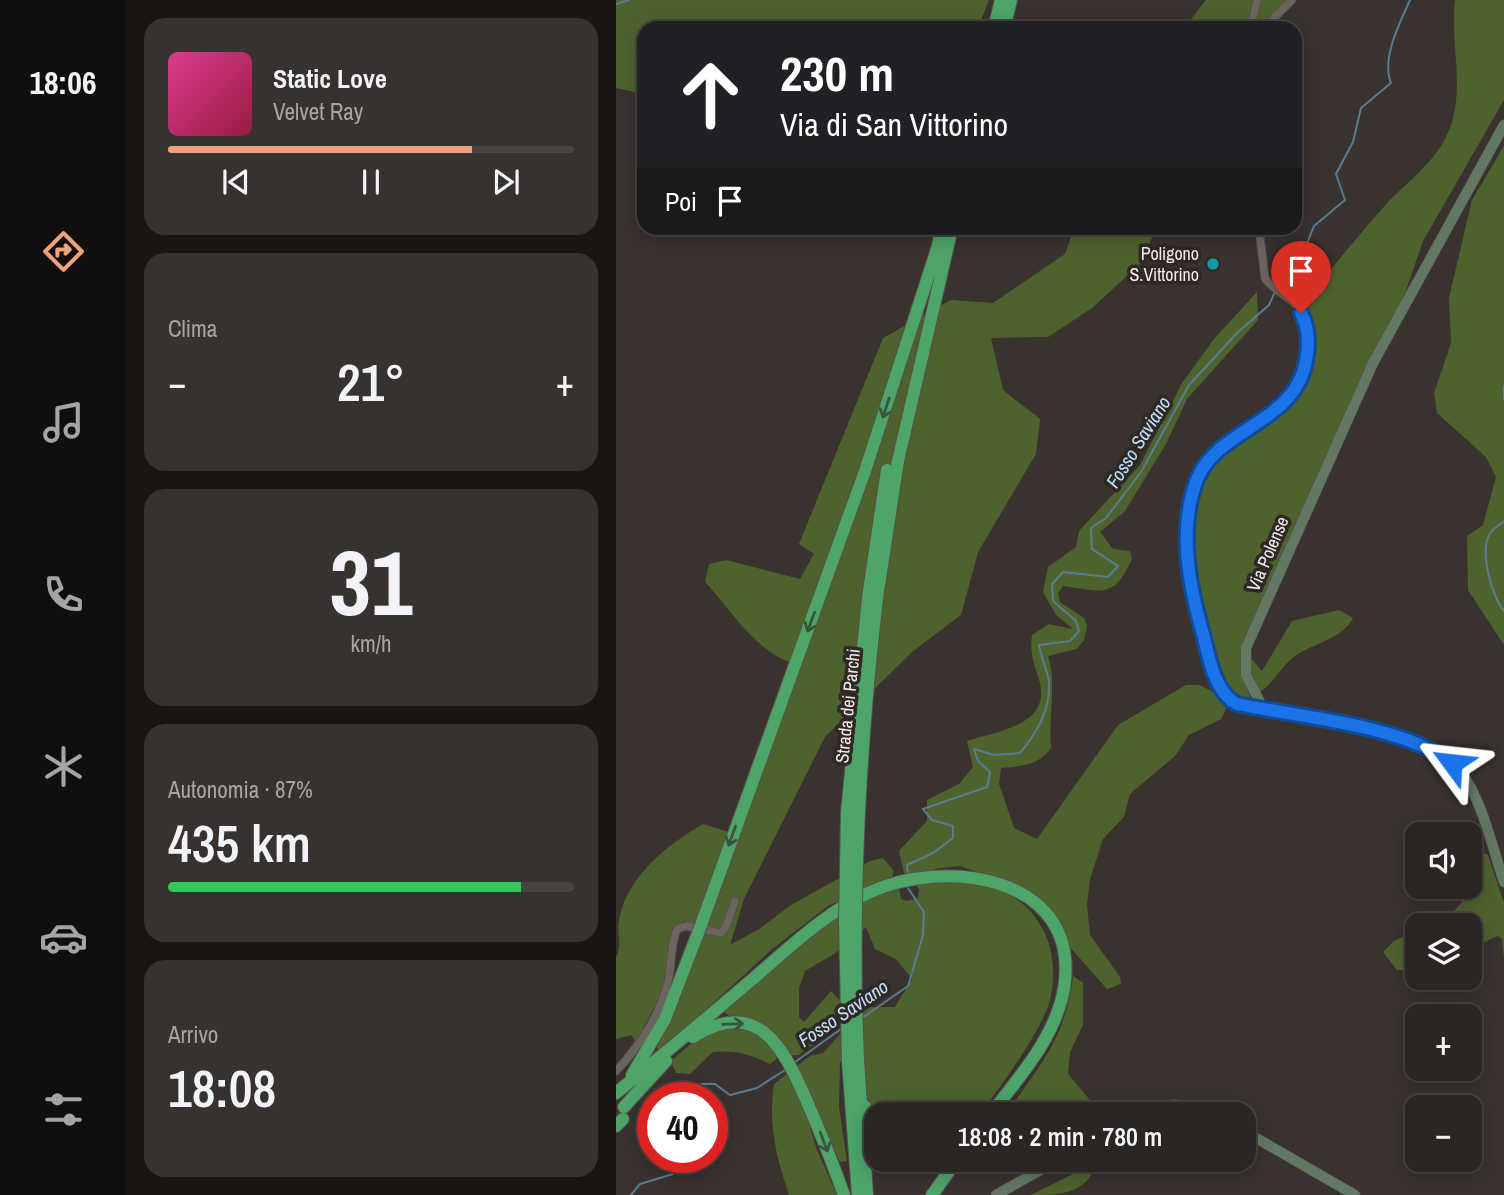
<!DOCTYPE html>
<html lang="it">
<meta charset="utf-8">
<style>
body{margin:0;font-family:"Archivo Narrow",sans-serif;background:#37322f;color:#f1f3f6;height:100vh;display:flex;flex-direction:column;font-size:26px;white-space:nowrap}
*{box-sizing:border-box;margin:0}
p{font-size:23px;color:#a6a5a5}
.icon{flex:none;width:38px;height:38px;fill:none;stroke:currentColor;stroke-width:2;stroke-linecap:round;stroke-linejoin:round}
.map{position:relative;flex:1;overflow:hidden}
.side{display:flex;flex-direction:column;gap:18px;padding:18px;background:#181513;width:490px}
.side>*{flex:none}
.banner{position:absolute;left:21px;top:21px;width:665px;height:214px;border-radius:21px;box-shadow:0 4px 18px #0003,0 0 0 2px #474340;background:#202124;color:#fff;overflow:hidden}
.tools{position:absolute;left:789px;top:822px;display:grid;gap:14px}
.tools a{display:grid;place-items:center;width:77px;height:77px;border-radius:14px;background:#2b2622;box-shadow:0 4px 18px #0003,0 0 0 2px #474340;font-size:35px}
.speed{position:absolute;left:21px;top:1082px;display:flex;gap:14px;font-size:35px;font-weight:700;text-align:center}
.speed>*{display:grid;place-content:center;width:91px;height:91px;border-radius:50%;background:#2b2622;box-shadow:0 4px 18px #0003,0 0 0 2px #474340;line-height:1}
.speed .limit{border:10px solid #d22;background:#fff;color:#111}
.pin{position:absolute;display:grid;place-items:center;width:60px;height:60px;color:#fff;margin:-72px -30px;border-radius:50% 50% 50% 0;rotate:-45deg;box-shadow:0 0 7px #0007}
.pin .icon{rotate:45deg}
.me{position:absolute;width:77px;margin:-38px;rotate:300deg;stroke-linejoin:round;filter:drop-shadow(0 0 5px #0008)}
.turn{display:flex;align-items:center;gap:24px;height:147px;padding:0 28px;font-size:32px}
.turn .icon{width:91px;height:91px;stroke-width:2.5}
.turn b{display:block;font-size:49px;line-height:60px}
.then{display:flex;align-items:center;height:66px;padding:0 28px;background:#0003;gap:14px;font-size:26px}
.big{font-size:52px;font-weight:600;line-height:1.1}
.side .tile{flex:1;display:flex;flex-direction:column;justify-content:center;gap:10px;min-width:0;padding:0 24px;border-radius:21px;background:#37322f}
.side .dial{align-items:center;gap:0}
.dial b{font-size:91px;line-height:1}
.song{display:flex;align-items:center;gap:21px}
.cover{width:84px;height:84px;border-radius:10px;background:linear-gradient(135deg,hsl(330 70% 55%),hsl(340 70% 35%))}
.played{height:7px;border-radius:4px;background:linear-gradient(90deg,#f0a27a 75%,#474340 75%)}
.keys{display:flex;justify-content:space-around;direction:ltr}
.heat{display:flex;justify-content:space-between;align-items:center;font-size:38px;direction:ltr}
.charge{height:10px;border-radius:5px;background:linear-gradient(90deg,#34c759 87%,#474340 0)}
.trip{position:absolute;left:248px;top:1102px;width:392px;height:70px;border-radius:21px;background:#2b2622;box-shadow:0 4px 18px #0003,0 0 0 2px #474340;font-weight:600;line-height:70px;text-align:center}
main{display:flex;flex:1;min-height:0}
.tabs{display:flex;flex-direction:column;width:126px;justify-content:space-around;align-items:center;background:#110f0e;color:#a6a5a5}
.tabs .icon{width:49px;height:49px}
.tabs .active{color:#f0a27a}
.tabs b{font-size:32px;color:#f1f3f6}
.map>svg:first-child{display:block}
.green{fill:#4e622e}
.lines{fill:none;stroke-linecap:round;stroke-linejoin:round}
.stream{stroke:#597c92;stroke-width:2}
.street-casing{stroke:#57514d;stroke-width:9}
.secondary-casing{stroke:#57514d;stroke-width:11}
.highway-casing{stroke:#57514d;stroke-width:14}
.street{stroke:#6c645f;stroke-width:7}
.secondary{stroke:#637862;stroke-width:10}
.highway{stroke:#4da569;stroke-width:12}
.highway-bridge-casing{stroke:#57514d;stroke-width:14;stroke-linecap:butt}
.highway-bridge{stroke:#4da569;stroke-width:12}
.oneway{stroke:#3a543c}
.route-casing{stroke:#114b97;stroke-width:18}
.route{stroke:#1a73e8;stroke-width:12}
.culture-dot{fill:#0f9aa8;stroke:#2f2824;stroke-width:2.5}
.labels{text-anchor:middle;stroke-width:7;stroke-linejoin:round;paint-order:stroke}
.poi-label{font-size:18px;fill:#f2edea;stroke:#2f2824;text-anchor:end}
.street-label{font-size:18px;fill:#f2edea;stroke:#2f2824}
.water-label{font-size:19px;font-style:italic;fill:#bfe1fb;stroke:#2f2824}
</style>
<main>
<nav class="tabs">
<b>18:06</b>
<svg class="icon active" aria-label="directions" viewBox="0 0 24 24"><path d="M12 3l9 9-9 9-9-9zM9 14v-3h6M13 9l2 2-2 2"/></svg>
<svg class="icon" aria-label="music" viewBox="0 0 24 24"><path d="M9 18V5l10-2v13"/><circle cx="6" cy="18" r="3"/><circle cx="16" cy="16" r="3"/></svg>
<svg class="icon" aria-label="phone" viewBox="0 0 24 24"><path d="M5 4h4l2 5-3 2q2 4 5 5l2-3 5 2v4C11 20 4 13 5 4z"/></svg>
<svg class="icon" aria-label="climate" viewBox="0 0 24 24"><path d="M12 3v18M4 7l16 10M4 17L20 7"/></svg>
<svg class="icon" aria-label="car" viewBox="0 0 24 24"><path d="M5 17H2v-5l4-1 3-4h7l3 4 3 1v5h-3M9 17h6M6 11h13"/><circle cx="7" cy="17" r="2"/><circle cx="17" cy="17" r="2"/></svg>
<svg class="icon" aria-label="filters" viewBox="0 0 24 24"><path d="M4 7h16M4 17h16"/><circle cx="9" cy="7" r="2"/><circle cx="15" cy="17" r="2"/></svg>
</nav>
<section class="side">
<div class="tile">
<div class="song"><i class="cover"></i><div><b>Static Love</b><p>Velvet Ray</p></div></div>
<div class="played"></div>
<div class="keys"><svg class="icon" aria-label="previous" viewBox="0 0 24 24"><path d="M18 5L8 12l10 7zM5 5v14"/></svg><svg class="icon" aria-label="pause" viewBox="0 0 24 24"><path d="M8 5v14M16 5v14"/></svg><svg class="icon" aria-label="next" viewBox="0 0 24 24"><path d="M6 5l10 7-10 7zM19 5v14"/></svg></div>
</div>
<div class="tile"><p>Clima</p>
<div class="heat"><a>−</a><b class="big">21°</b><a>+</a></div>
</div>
<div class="tile dial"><b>31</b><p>km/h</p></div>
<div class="tile"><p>Autonomia · 87%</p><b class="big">435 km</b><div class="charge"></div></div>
<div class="tile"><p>Arrivo</p><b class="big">18:08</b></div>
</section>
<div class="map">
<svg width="888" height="1195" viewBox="0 0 888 1195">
<rect width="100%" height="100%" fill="#39322e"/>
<path class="green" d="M0 0H373L362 28H28V94L0 88Z
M590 0H637L631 28H568Z
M645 0H671L644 28H638Z
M839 0H888V100L807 241 788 296 746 379 625 648V671L635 700 617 699 602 676 583 611 574 553 575 522 582 486 595 464 674 401 686 387 693 363 696 324 686 304C715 270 743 234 773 201 800 174 827 156 837 118 847 79 834 38 839 0Z
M888 146V645L852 590 851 536 867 525 880 477 870 457 821 413 818 393 835 343 833 298 856 200Z
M458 228H540L525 263 476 308 432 337 375 338 387 390 424 419 420 454 362 552 345 615 296 652 209 737 128 899 114 945 143 929 175 905 254 861 267 858 278 871 276 877 212 906 155 950 44 1052 39 1045 175 663C137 648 116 611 89 582L93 564 110 560 184 579 198 554 183 544 267 338 335 300 377 303 449 254Z
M641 292 642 320 571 399 550 444 509 511 484 532 497 549 514 551 516 559C498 600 484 591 447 586L442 593 444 602 468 618 471 626 468 640 461 649 432 656C441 681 432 720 435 748 422 766 405 766 385 768L383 784 398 828 421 839 502 725 570 685H583L603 694 610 709 605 719 573 735 559 756 514 794 508 817 487 839 474 879 471 904 474 935 504 977 505 984 491 989 452 945 434 910 415 891 344 866 318 869 321 881C333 882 346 881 358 883 416 892 446 939 435 996 429 1027 383 1089 363 1115H261V1126L252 1110 248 1055 224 1062 223 1107 231 1161 224 1162 189 1087 182 1089 201 1150 221 1195H173C160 1157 152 1124 158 1084L194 1056 207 1053 249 1007H279L296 979 280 959 259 949 250 927 218 954 189 971 183 988V1017L188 1022 215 991 228 1005 226 1025 182 1055H176L139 1020 115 1017 108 1012 110 1006C166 960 214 911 283 887L285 899 291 901 302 898 303 889 288 873 283 851 311 821V800L343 784 357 767 351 741C379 732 434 726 424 683 419 666 413 653 416 635L433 624 457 629 440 615 427 592 432 567 460 547 463 531 524 465 566 383 598 339Z
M723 610 737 618C726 640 696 643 678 657 666 665 654 687 644 692L629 665 633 656 646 671 676 621Z
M87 824 113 832 80 925 69 921 57 927 46 993 20 1042 15 1035 0 1039V957C7 944 0 933 3 920 11 876 51 845 87 824Z
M868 853 872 855 888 903V959L886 939 882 936 866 943 854 959V926H826L828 919 835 915 865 879Z
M801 930V971L781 970 767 952 778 941Z
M457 976 467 983V1025L454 1052 452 1074 474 1100 481 1115H389C425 1064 449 1039 457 976Z
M101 1028H138L164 1056 154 1064C134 1054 118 1050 97 1052L74 1074 60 1073 55 1061 84 1036Z
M469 1168H479C468 1195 440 1195 415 1195Z"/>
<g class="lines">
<path class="stream" d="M0 4 13 0
M661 287 692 241 698 226 729 200 720 174 737 142 745 108 775 83C765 59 784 22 794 0
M888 386V400
M888 521C884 525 878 528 875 532 862 549 876 597 888 611
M292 875 291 865 317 853 337 838V826L316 820 307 809 371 787 374 772 362 761 358 749 378 755 404 753C420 734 435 709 433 682 432 673 425 657 423 645L454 641 463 631 460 621 437 601 436 584 447 572 492 577 502 566 476 549 475 528 490 518 525 472 573 385 621 333 653 305 659 292
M246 1018 292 986 307 935 308 912 292 888
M179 1062 225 1029
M80 1097 85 1084H99L114 1095 141 1088 169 1070
M15 1195 24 1184 57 1174 62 1159 66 1157"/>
<g class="street-casing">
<path id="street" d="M635 28 641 0
M648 28 676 0
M643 228 649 278C659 293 679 298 687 315 693 328 693 344 691 357 683 419 613 425 585 472 561 514 571 575 583 619 590 646 594 682 617 702L647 708
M0 1071C23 1047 44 1015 52 982 56 965 54 945 61 929L70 926 105 933 110 927 119 901"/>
</g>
<g class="secondary-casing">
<path id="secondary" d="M888 125 757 363 630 648V675L647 708C696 719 815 732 845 772 867 802 876 847 888 882
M521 1115C547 1100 572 1102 598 1115
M628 1131 739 1195
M380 1195 442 1160"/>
</g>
<g class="highway-casing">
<path id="highway" d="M378 28 385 0
M388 28 395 0
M319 258 326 228
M252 598 271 470
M261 598 282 461 336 228
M85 925 249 471 321 249
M77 1037C144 995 169 1051 192 1104 205 1134 217 1164 228 1195
M242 1060 251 1195
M232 1061 242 1195
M16 1075 49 1019 82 933
M0 1093C47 1055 92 1017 138 978 174 947 209 913 252 893 328 857 466 875 448 988 440 1037 403 1077 374 1115
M249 1106 261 1134
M8 1107 50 1061
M0 1126 7 1119
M316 1195 341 1160"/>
</g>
<use href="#street" class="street"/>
<use href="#secondary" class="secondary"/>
<use href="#highway" class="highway"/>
<g class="highway-bridge-casing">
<path id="highway-bridge" d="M82 933 85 925
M242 1060C235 904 243 752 261 598
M232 1061 229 920 231 812 252 598"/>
</g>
<use href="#highway-bridge" class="highway-bridge"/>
</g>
<defs><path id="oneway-shaft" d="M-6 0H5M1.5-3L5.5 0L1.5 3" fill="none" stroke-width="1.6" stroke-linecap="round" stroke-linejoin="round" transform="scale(1.75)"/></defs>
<g class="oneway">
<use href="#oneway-shaft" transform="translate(270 408) rotate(108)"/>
<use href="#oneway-shaft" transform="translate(195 622) rotate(110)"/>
<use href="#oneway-shaft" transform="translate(116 836) rotate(110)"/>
<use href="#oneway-shaft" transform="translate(117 1024) rotate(-2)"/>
<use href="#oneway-shaft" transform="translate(208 1142) rotate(69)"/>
</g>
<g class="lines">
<g class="route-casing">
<path id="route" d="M685 313C692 326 693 340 691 354 684 423 606 425 582 477 561 527 573 585 587 634 593 657 598 692 621 704 682 717 787 725 836 763"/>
</g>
<use href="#route" class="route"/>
</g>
<circle class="culture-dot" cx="597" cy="264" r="7"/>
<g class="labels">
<g class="poi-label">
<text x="583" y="260">Poligono<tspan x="583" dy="21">S.Vittorino</tspan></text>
</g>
<g class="street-label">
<text transform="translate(652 554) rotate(-67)" y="6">Via Polense</text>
<text transform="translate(232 706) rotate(-84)" y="6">Strada dei Parchi</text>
</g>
<g class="water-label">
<text transform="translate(522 442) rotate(-58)" y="7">Fosso Saviano</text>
<text transform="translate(227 1013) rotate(-34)" y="7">Fosso Saviano</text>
</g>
</g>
</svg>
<div class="tools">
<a><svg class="icon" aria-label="sound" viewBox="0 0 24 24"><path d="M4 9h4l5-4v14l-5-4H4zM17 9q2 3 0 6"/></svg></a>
<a><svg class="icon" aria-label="layers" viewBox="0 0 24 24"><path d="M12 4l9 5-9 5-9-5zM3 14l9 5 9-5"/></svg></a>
<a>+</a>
<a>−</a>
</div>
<div class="speed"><div class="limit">40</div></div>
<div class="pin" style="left:685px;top:313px;background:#d93025"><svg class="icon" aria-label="arrive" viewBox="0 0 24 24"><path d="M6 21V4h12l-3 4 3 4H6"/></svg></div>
<svg class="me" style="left:836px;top:763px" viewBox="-20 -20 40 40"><path d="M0-17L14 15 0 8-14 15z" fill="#1a73e8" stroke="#fff" stroke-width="4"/></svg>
<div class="trip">18:08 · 2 min · 780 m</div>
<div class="banner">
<div class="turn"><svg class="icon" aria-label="ahead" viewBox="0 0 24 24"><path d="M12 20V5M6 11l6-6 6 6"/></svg><div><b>230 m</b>Via di San Vittorino</div></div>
<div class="then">Poi<svg class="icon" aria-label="arrive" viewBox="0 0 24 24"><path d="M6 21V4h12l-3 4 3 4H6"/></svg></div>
</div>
</div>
</main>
